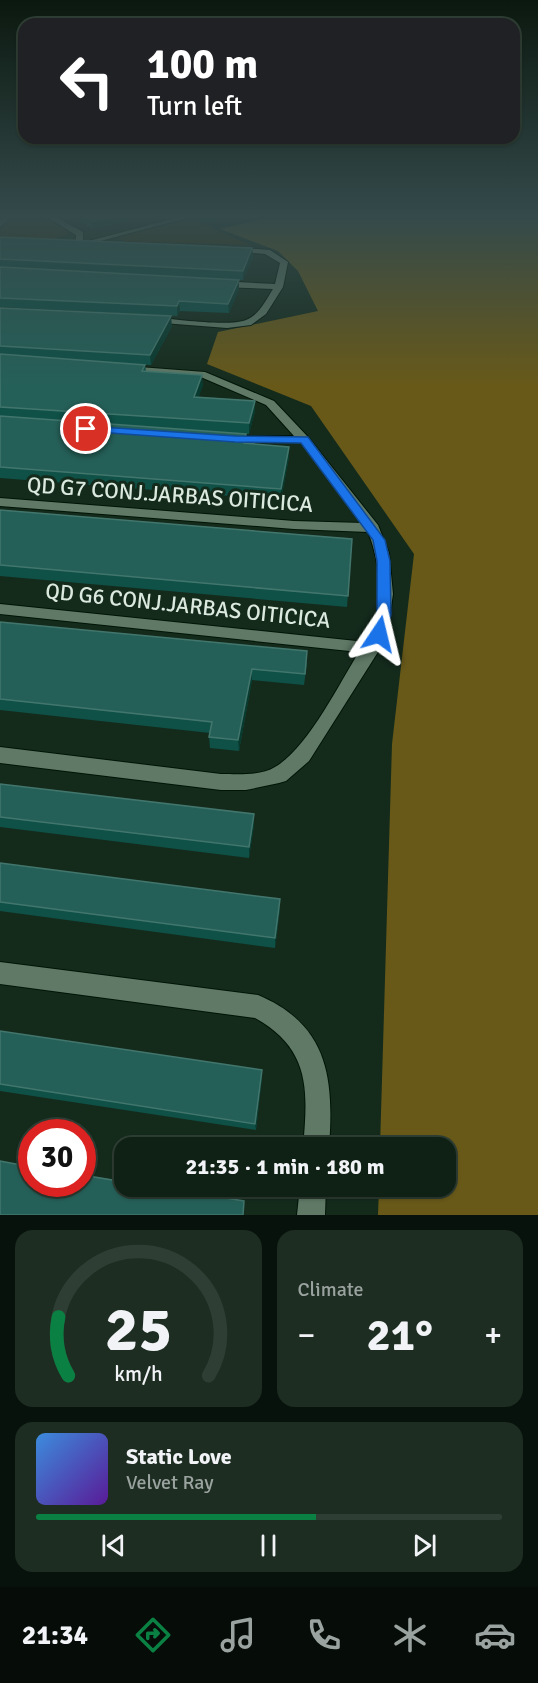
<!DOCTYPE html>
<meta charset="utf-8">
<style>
body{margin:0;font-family:Signika,sans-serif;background:#1d2d22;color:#f1f3f6;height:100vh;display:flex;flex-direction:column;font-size:22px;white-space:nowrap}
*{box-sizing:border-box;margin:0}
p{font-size:20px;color:#9ba3a0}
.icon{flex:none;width:33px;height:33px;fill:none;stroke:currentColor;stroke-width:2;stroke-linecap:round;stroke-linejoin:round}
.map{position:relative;height:1215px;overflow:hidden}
.side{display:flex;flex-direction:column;gap:15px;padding:15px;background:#08120c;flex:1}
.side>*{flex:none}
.banner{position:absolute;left:18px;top:18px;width:502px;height:126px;border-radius:18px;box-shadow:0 2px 4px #0004,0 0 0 2px #2f3e34;background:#202124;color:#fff;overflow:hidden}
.speed{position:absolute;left:18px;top:1119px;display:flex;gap:12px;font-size:30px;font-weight:700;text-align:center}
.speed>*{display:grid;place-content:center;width:78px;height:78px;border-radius:50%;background:#0f2015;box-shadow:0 2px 4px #0004,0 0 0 2px #2f3e34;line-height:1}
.speed .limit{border:9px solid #d22;background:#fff;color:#111}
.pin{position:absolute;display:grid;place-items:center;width:51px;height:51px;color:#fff;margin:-26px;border:3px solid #fff;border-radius:50%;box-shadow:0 2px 6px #0007}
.me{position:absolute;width:66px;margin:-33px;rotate:10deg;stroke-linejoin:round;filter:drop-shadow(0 0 4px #0008)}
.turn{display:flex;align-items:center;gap:21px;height:126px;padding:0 30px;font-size:27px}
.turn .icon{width:78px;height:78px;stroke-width:2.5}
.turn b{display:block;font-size:42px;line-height:51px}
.big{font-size:45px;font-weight:700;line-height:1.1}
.side .tile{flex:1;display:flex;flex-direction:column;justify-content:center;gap:9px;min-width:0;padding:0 21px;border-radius:18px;background:#1d2d22}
.side .dial{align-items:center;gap:0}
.dial svg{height:156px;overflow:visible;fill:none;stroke:#2f3e34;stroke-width:7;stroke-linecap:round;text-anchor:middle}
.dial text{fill:#f1f3f6;stroke:none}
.song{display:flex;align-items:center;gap:18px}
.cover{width:72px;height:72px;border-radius:9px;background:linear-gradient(135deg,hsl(210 70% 55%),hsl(270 70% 35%))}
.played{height:6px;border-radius:3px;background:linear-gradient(90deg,#0b8043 60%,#2f3e34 60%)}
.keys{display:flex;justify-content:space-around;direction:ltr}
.heat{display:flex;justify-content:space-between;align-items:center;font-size:33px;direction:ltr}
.side .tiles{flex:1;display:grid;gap:15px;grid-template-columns:1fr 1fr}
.tile:last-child{grid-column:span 2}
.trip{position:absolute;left:114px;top:1137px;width:342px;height:60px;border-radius:18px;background:#0f2015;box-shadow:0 2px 4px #0004,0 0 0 2px #2f3e34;font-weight:700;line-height:60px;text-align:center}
.menu{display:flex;height:96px;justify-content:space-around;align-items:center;background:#060d08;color:#9ba3a0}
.menu .icon{width:42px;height:42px}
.menu .active{color:#0b8043}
.menu b{font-size:27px;color:#f1f3f6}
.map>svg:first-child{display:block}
.green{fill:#3c3207}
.forest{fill:#685919}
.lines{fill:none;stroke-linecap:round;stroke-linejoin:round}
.minor-casing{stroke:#001406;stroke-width:2}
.minor{fill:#5f7966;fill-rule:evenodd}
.wall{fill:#0f5047}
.shaded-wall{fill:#083a2f}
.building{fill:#256058;stroke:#42766d;stroke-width:1.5}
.route{fill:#1a73e8;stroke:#114b97;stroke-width:1.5}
.labels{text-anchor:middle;stroke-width:6;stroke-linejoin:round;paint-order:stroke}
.street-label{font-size:22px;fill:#dbe9de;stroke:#142b1c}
</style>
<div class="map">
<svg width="538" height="1215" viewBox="0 0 538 1215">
<rect width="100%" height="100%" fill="#142b1c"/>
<path class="green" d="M13 216H42L69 232C60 243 14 239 0 235V230Z
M192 219 249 245 126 241 119 239 120 236Z"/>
<path class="forest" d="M277 216H538V1215H378L379 1187 446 1186V1148L380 1147 392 744 414 554 311 406 207 364 218 332 318 311 298 271 278 251 220 229Z"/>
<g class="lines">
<g class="minor-casing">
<path id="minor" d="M6 216H13L0 227V221Z
M45 216H54L83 232V241L76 243V235Z
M183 216H195L89 244 85 242Z
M232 247 270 250 288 262 283 287 266 314 251 325 227 328 150 322V318L153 317C173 319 229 327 246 320 259 315 266 300 273 289L219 287 215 284 219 281 275 284 280 263 265 254 229 251Z
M126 366 205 372 274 401 308 437 378 525 389 553 393 594 387 634 378 652 309 761 286 781 279 783 246 790H221L0 763V747L221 774C238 774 261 776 275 767 307 749 339 684 359 652L0 614V604L366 642C385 612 381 563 368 532L294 529 0 506V498L294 521 363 523 301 442 223 441V437L227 436H294L266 405 203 378 122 371V367Z
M0 962 258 995C329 1025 334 1079 329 1148H303C308 1091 311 1049 255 1018L0 984Z
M300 1186H326L325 1215H297Z"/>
</g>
<use href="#minor" class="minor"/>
</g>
<path class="wall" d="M71 216H150L93 229Z
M196 216H237L208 223 196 218Z
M0 237 252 248 253 257 243 280 102 273 239 280V289L229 313 180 311 177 316 0 307Z
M0 308 172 326 151 365 132 364 145 365 146 371 203 385 198 397 255 411 249 434H246L247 443 289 457 281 500 0 478Z
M0 510 352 539 347 607 0 576Z
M0 622 307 663 304 685 252 680 239 751 210 748 209 737 210 733 0 710Z
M0 784 254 825 249 858 0 827Z
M0 863 280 909 275 948 0 911Z
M0 1031 262 1077 256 1130 0 1091Z"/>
<path class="shaded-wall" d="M113 216H150L93 229 92 221Z
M208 216H237L208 223Z
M252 248 253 257 243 280V271Z
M239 280V289L229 313 228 304Z
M179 301 180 311 177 316V306Z
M171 316 172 326 151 365 150 355Z
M202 375 203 385 195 408 194 397Z
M255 401V411L249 434V423Z
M289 447V457L281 500V489Z
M252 669V680L239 751 238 740Z
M254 814V825L249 858V847Z
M280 899V909L275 948V938Z
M262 1070V1077L256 1130 255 1124Z"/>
<path class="building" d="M84 216H113L92 221Z
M0 237 252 248 243 271 0 259Z
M0 267 239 280 228 304 179 301 177 306 0 298Z
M0 308 171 316 150 355 0 346Z
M0 354 145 365 142 371 202 375 194 397 255 401 249 423 0 407Z
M0 416 246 434 244 443 289 447 281 489 0 467Z
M0 510 352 539 348 596 0 565Z
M0 622 307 651 305 674 252 669 238 740 209 737 212 722 0 699Z
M0 784 254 814 249 847 0 817Z
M0 863 280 899 275 938 0 902Z
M0 1031 262 1070 255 1124 0 1084Z
M0 1161 32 1167V1184H82V1175L124 1182V1186H153L244 1201 243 1215H0Z"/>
<linearGradient id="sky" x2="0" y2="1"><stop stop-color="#0b180f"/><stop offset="0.56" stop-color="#344a4b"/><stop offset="1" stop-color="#344a4b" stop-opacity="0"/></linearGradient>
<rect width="538" height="386" fill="url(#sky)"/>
<path class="route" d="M86 426 235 436 308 437 385 540 390 561 391 615 384 638H374L372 634 377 615V561L373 540 301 443 235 442 83 431V427Z"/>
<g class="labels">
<g class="street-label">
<text transform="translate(170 494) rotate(4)" y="8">QD G7 CONJ.JARBAS OITICICA</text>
<text transform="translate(188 605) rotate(6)" y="8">QD G6 CONJ.JARBAS OITICICA</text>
</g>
</g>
</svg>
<div class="speed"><div class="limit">30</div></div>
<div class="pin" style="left:86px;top:429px;background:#d93025"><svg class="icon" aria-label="arrive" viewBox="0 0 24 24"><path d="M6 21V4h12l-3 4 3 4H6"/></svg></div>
<svg class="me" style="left:379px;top:634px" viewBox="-20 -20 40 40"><path d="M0-17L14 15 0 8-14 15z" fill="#1a73e8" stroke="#fff" stroke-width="4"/></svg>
<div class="trip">21:35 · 1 min · 180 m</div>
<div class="banner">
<div class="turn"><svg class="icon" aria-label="left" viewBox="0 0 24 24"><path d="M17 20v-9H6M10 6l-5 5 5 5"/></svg><div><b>100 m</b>Turn left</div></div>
</div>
</div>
<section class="side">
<div class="tiles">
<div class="tile dial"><svg viewBox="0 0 100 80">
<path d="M14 69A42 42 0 1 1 86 69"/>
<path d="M14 69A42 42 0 0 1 9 39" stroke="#0b8043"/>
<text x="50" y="56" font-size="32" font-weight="700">25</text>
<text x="50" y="72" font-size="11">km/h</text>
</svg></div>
<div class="tile"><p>Climate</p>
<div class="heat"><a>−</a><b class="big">21°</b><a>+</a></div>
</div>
<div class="tile">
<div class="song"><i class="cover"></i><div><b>Static Love</b><p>Velvet Ray</p></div></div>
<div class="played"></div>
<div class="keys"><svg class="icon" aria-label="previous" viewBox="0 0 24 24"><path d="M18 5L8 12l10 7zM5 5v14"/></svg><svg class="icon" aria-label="pause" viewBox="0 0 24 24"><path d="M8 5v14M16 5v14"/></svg><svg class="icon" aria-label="next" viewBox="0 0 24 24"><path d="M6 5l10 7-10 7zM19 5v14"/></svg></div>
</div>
</div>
</section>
<nav class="menu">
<b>21:34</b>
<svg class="icon active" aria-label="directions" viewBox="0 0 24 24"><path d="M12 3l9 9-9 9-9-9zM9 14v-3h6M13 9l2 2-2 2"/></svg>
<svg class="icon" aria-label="music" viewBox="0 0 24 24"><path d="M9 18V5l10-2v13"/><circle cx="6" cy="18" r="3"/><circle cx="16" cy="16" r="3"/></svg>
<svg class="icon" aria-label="phone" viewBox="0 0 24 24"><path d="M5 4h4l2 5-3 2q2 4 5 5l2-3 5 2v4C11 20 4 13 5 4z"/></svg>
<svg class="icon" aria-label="climate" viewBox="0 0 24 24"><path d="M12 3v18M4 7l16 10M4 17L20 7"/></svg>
<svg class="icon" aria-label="car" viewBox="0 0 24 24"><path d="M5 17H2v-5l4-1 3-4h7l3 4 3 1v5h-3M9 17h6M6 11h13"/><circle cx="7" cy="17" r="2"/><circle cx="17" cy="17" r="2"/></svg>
</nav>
